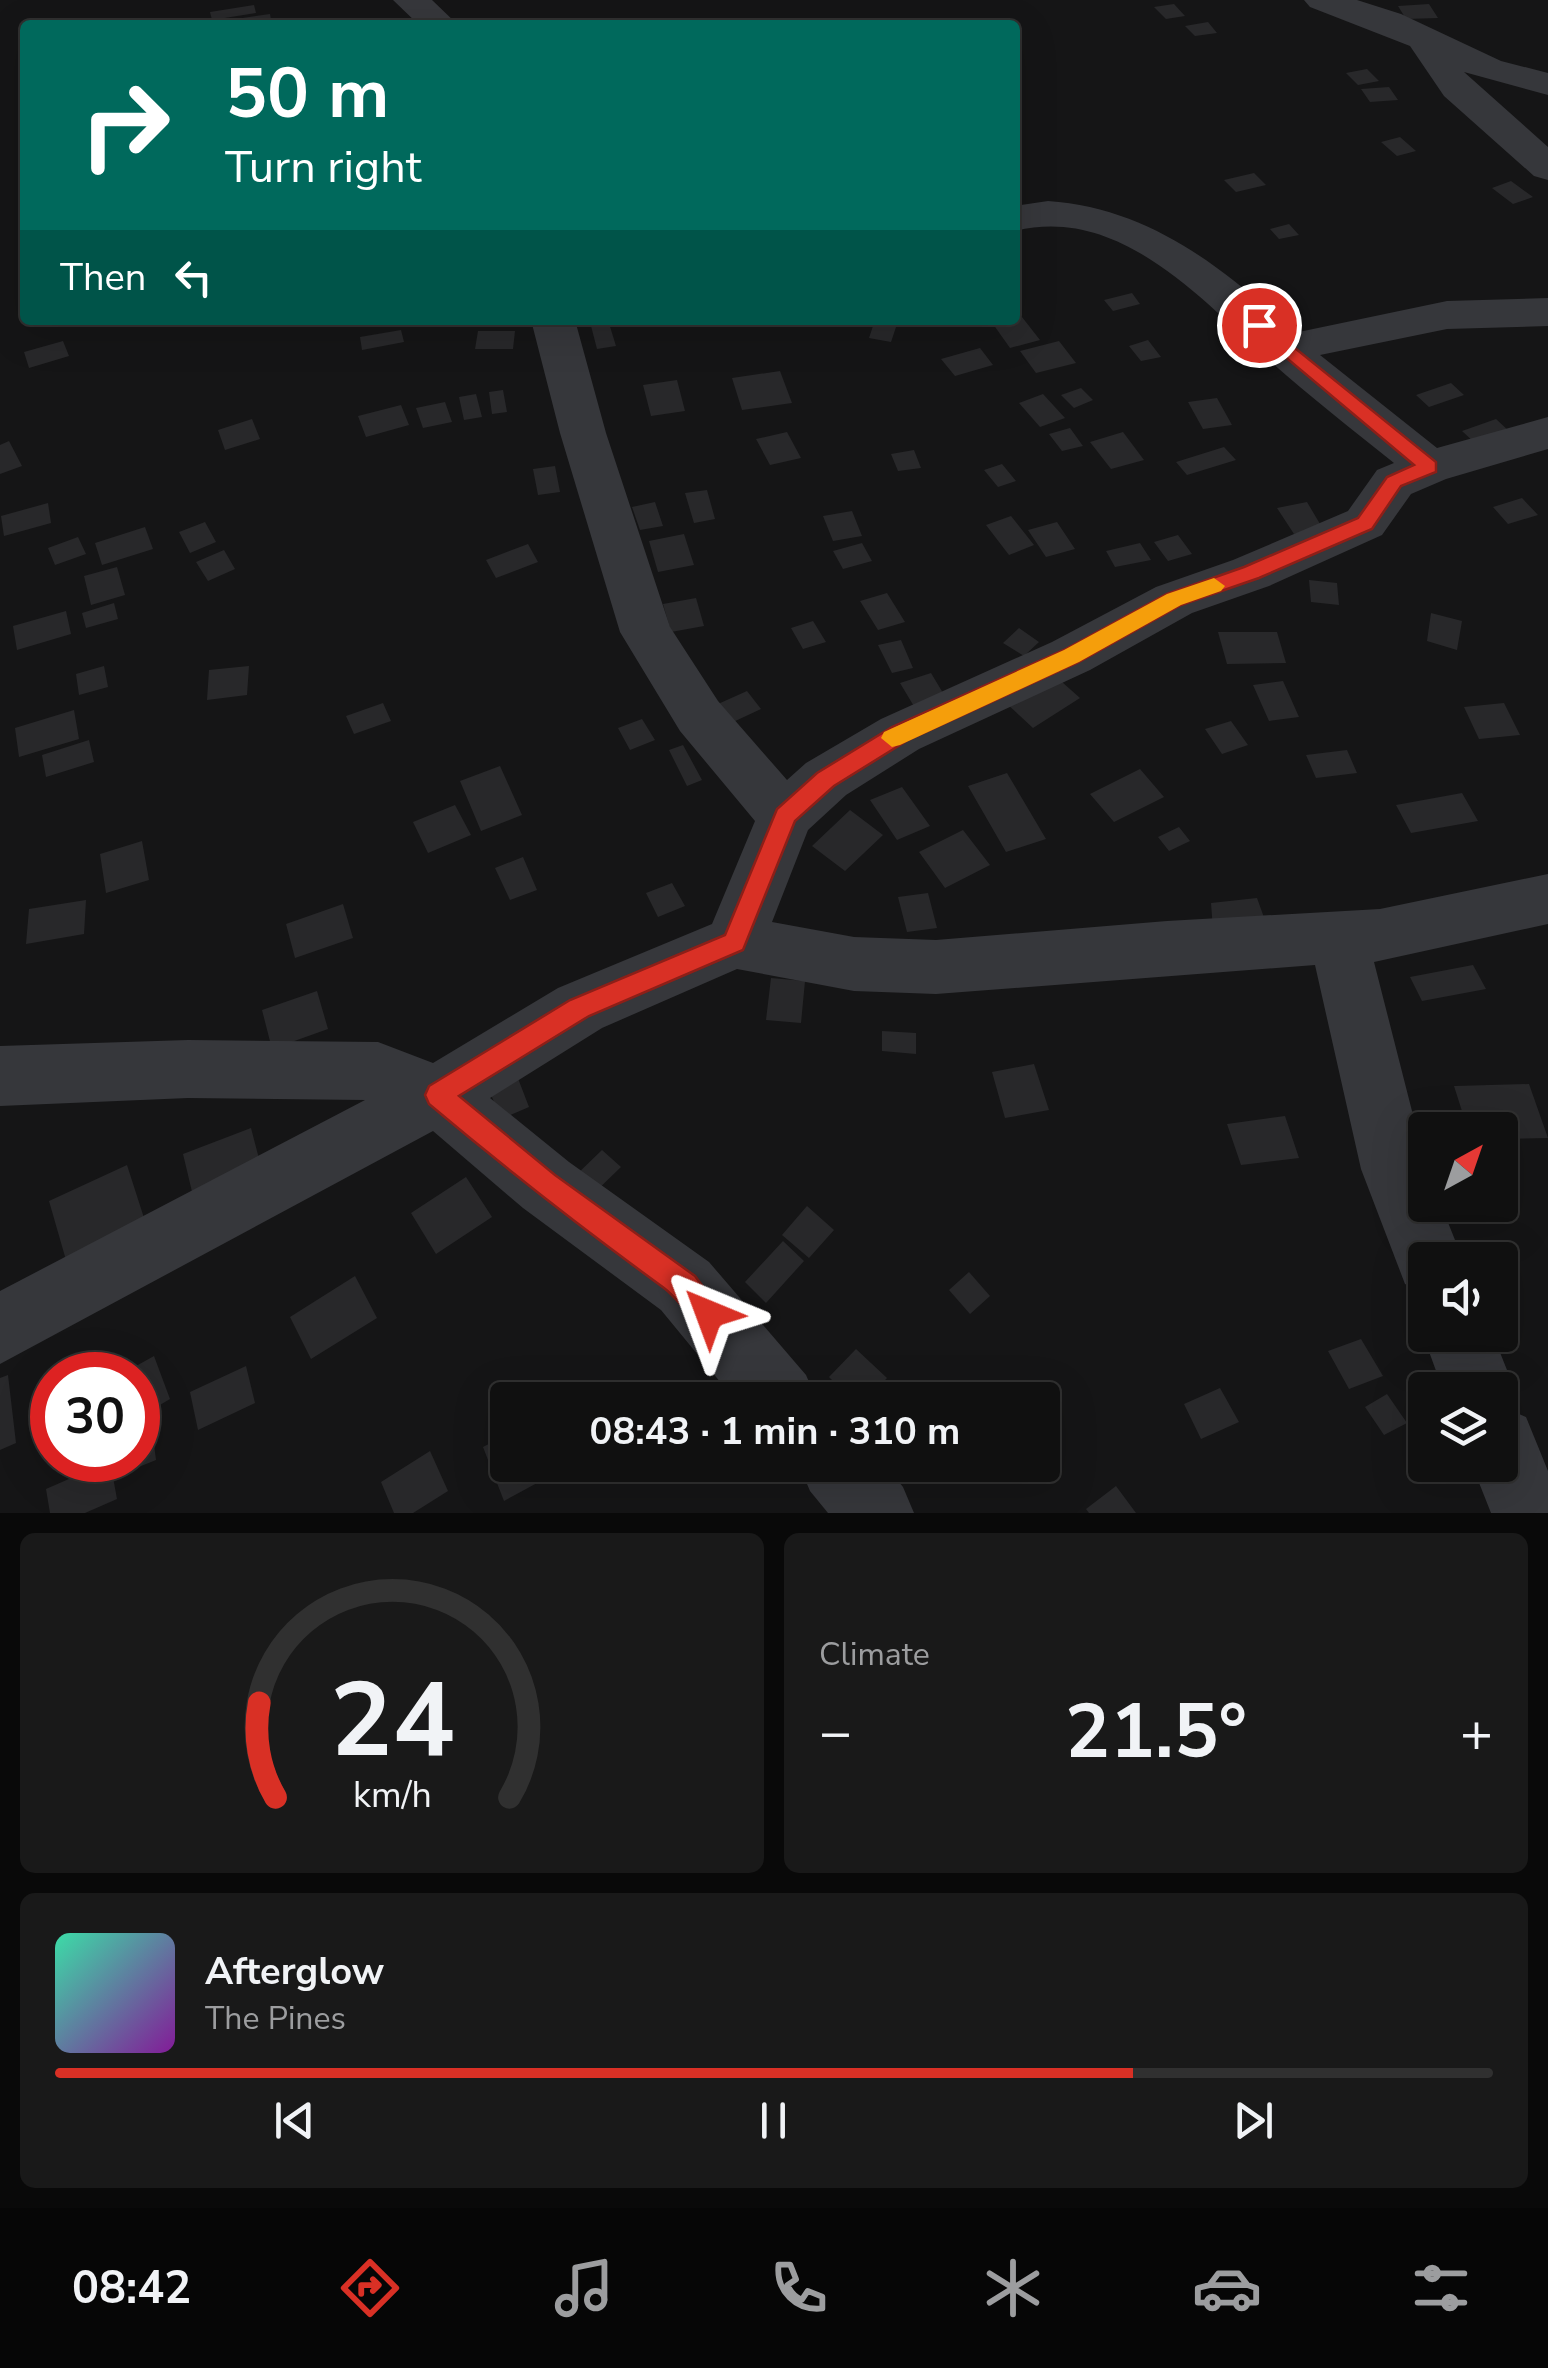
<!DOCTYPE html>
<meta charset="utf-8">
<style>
body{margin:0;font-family:"Nunito Sans",sans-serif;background:#191919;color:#f1f3f6;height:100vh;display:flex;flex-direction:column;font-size:38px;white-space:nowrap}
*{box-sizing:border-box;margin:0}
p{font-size:32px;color:#9c9d9f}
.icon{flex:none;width:55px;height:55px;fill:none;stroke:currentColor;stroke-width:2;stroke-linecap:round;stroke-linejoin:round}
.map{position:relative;height:1513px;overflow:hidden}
.details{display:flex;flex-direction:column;gap:20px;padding:20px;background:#090909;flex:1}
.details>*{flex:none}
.top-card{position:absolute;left:20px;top:20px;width:1000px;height:305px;border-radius:10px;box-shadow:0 10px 40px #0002,0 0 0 2px #303030;background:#00695c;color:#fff;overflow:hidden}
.needle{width:65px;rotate:40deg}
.buttons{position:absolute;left:1408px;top:1112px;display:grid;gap:20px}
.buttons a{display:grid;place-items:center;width:110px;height:110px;border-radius:10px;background:#101010;box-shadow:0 10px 40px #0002,0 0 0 2px #303030;font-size:50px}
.speed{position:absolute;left:30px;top:1352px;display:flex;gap:20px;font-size:50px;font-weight:700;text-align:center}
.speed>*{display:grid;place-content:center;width:130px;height:130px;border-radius:50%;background:#101010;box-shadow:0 10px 40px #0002,0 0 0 2px #303030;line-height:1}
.speed .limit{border:15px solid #d22;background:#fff;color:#111}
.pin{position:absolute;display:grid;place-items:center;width:85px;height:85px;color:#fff;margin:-42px;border:5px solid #fff;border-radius:50%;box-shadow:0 2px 10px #0007}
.me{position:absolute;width:110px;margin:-55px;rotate:316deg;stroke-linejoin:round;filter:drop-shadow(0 0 8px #0008)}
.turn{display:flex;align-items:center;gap:35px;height:210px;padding:0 40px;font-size:45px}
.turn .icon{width:130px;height:130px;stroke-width:2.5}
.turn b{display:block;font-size:70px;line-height:85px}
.then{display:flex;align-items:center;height:95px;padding:0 40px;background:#0003;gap:20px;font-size:38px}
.big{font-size:75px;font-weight:700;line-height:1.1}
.details .widget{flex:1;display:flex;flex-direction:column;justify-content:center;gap:15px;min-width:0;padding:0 35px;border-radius:15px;background:#191919}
.details .dial{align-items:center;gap:0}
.dial svg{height:260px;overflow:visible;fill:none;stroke:#303030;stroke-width:7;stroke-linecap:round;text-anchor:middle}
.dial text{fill:#f1f3f6;stroke:none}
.song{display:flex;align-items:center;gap:30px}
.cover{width:120px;height:120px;border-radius:15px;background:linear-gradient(135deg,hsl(160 70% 55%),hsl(290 70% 35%))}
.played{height:10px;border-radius:5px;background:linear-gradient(90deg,#d93025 75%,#303030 75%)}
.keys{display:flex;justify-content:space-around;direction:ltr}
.heat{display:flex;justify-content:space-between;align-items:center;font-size:55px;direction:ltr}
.details .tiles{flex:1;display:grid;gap:20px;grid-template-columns:1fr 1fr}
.widget:last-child{grid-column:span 2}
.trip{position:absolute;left:490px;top:1382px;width:570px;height:100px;border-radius:10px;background:#101010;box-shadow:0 10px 40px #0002,0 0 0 2px #303030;font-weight:700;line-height:100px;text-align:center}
.tabs{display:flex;height:160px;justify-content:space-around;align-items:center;background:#060606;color:#9c9d9f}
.tabs .icon{width:70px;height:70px}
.tabs .selected{color:#d93025}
.tabs b{font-size:45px;color:#f1f3f6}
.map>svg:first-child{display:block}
.building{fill:#28282a}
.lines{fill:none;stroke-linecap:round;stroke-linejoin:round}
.minor{fill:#36373b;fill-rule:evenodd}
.route{fill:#d93025;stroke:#8d1f18;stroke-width:2.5}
.slow{fill:#f59e0b}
</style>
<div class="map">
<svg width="1548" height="1513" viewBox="0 0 1548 1513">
<rect width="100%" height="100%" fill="#151516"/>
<path class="building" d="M1174 4 1185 16 1166 19 1154 7Z
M1429 4 1438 18 1406 19 1398 6Z
M254 5 256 13 212 20 210 12Z
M270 14 272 25H230L229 20Z
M1208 22 1217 33 1195 36 1185 26Z
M1367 69 1379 81 1358 85 1346 73Z
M1389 87 1398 100 1370 102 1361 89Z
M1400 137 1416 151 1397 156 1381 142Z
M1254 173 1266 185 1236 192 1224 180Z
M1511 181 1533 197 1513 204 1492 188Z
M1289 224 1299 235 1279 239 1270 229Z
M1132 293 1140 304 1113 311 1104 300Z
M1022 317 1040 340 1010 348 993 324Z
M608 320 616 346 597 349 590 322Z
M874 323 896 327 891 342 869 338Z
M401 330 404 342 362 350 360 337Z
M478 331H515L513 349H475Z
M1148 340 1161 357 1141 361 1129 346Z
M63 341 69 356 29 368 24 352Z
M1059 341 1076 363 1036 373 1020 351Z
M980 348 993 365 955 376 941 359Z
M780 371 792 403 742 410 732 378Z
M677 380 685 411 651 416 643 385Z
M1451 383 1464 395 1429 407 1416 395Z
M1081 388 1093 400 1074 408 1061 395Z
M503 390 507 412 492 414 489 392Z
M476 394 482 417 464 420 459 397Z
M1043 394 1065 418 1040 427 1019 403Z
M1217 398 1232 425 1203 429 1188 402Z
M445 402 452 422 423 428 416 408Z
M401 405 409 425 366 437 358 416Z
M252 419 260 439 225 450 218 430Z
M1496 419 1510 432 1476 444 1462 431Z
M1070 428 1083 446 1062 451 1049 434Z
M787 432 801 458 770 465 756 439Z
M1123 432 1144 460 1111 469 1090 442Z
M9 441 22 466 0 474V445Z
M1224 447 1236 460 1187 475 1176 462Z
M914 450 921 468 898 471 891 454Z
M1002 464 1016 481 998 487 984 470Z
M555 466 560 492 538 495 533 469Z
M707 490 715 519 694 523 685 493Z
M1522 498 1538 515 1508 524 1493 507Z
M655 502 663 526 640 530 632 507Z
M1307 502 1323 529 1294 534 1277 508Z
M48 503 51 523 4 536 1 516Z
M852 511 862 536 833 541 823 516Z
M1011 516 1034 545 1009 555 986 525Z
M205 522 216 542 190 553 179 532Z
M1057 522 1075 549 1046 557 1028 530Z
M145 527 153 549 102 565 95 543Z
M684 534 694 565 658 572 649 541Z
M1178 535 1192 554 1168 561 1154 542Z
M78 537 86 554 55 565 48 548Z
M862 543 872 561 843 569 833 551Z
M1140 543 1151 560 1115 567 1106 551Z
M528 544 538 562 496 578 486 560Z
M224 550 235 569 208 581 196 562Z
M117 567 125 595 91 605 84 576Z
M1309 580 1337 583 1339 605 1311 602Z
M887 593 905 622 878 630 860 601Z
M696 598 704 626 671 632 663 604Z
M114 603 118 619 86 628 82 613Z
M66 611 71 634 17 650 13 626Z
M1431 613 1462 621 1457 650 1427 641Z
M813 621 826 642 803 649 791 628Z
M1019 628 1039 642 1024 656 1003 643Z
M1218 632H1277L1286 663 1227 664Z
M901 640 913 668 892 673 878 645Z
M104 666 108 687 79 695 76 674Z
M249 666 247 695 207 700 209 670Z
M931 673 949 703 918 713 900 683Z
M1053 674 1080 698 1033 728 1006 703Z
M1283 681 1299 717 1269 721 1253 685Z
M747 691 761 709 731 723 718 704Z
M383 703 391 721 354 734 346 716Z
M1504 703 1520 735 1479 739 1464 707Z
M74 710 79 739 19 757 15 728Z
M642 719 655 740 630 750 618 728Z
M1231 721 1248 745 1222 754 1205 729Z
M89 740 94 762 46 777 42 755Z
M683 745 702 780 687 786 669 750Z
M1347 750 1357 773 1316 778 1306 755Z
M500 766 522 815 481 831 460 781Z
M1140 769 1164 797 1114 822 1090 794Z
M1007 773 1046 839 1006 852 968 786Z
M902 787 930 826 897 840 870 800Z
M1462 793 1478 821 1411 833 1396 805Z
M455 805 471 835 428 853 413 822Z
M850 810 883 835 845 871 812 846Z
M1179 827 1190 841 1169 851 1158 837Z
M963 830 990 865 945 888 919 852Z
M142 841 149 880 106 893 100 854Z
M523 857 537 890 510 900 495 868Z
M672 883 685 906 658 917 646 893Z
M928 893 937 928 907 932 898 897Z
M1257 898 1266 923 1213 930 1211 903Z
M86 900 84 934 26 944 29 909Z
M343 904 353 938 295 958 286 924Z
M1473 965 1486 989 1422 1001 1410 977Z
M771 978 805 981 801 1023 766 1020Z
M317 991 328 1029 272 1049 262 1010Z
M882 1031 916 1033V1054L882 1051Z
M1034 1064 1049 1110 1005 1118 992 1072Z
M514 1068 529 1107 501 1119 485 1080Z
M1529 1084 1548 1138 1500 1139V1130H1468L1454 1086Z
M1285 1116 1299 1158 1241 1165 1227 1124Z
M251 1128 263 1174 194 1200 183 1154Z
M602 1150 621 1167 591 1196 573 1178Z
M127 1165 145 1221 66 1260 49 1201Z
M466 1177 492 1217 436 1254 411 1213Z
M807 1206 834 1230 809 1258 782 1235Z
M783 1241 804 1261 766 1303 745 1282Z
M969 1272 990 1296 970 1314 949 1290Z
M355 1276 377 1318 311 1359 290 1317Z
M1361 1339 1383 1376 1349 1389 1328 1351Z
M856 1349 887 1378 867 1400H852L829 1377Z
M154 1356 170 1399 138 1418V1375H120Z
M246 1366 255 1403 198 1430 190 1392Z
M8 1375 16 1443 0 1450V1378Z
M1220 1388 1239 1422 1201 1439 1184 1404Z
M1387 1394 1407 1423 1384 1435 1365 1407Z
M151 1421 156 1460 121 1474 114 1460H138V1426Z
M508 1434V1465H559L561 1470 504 1501 483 1447Z
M430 1451 448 1491 413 1513H394L381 1482Z
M110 1461 117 1499 85 1513H50L46 1489Z
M1116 1486 1136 1513H1089L1086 1509Z"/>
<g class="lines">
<path class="minor" d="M393 0H432L458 25H419Z
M1304 0H1357L1401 14 1501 61 1548 73V95L1464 72 1548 147V180L1534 176 1444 96 1410 46 1310 7Z
M1048 201C1149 208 1223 267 1294 333L1447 301 1548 298V326L1447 329 1320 355 1437 448 1548 417V449L1446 479 1411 494 1382 535 1269 586 1192 613 1090 670 919 749 846 795 808 830 772 922 854 937 936 940 1167 921 1380 909 1548 874V924L1374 962 1425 1162V1205H1441L1463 1260H1425V1292L1405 1284 1361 1169 1315 965 936 994 854 991 737 969 602 1028 490 1098 569 1162 709 1262 806 1375 817 1400H735L661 1310 523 1208 433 1131 0 1364V1291L365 1100 188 1098 0 1106V1046L188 1040 378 1042 433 1063 558 988 712 924 755 821 680 731 620 632 560 433 531 320H575L606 433 670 627 718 701 787 780 806 763 881 719 1052 642 1156 587 1233 560 1348 511 1377 470 1394 463C1352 429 1309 396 1269 360 1200 298 1119 205 1015 231V206Z
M1425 1330V1335H1493L1515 1390 1507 1409 1526 1417 1548 1471V1513H1491L1472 1465H1500V1390H1443L1423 1335Z
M799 1465H885L903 1487 914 1513H828L810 1491Z"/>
</g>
<path class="route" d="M1259 319 1436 462V472L1401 486 1372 529 1259 578 1181 605 1079 662 908 740 834 786 795 821 743 950 589 1016 459 1096 555 1175 695 1276 723 1314 719 1324 709 1329C690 1321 680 1300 664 1288 583 1229 505 1168 429 1104L425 1095 429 1086 570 1000 725 935 777 809 817 773 892 727 1064 650 1167 594 1244 567 1358 518 1387 477 1414 465 1252 329 1250 325Z"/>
<path class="slow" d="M1214 578 1225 586 1221 591 1181 605 1079 662 900 745 892 747 881 738 884 732 1064 650 1167 594Z"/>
</svg>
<div class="buttons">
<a><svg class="needle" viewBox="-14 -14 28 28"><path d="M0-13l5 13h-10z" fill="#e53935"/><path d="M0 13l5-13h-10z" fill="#9c9d9f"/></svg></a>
<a><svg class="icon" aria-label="sound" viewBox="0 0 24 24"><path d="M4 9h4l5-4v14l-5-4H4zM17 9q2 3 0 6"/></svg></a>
<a><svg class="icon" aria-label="layers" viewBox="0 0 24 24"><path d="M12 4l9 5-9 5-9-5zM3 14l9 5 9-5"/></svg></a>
</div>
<div class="speed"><div class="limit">30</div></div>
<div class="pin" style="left:1259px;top:325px;background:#d93025"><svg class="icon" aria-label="arrive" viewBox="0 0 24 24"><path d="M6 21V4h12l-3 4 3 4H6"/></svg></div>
<svg class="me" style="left:709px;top:1314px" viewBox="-20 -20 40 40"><path d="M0-17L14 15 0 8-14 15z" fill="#d93025" stroke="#fff" stroke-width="4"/></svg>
<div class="trip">08:43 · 1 min · 310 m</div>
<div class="top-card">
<div class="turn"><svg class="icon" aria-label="right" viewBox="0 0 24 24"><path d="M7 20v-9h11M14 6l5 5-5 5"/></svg><div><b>50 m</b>Turn right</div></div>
<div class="then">Then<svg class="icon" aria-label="left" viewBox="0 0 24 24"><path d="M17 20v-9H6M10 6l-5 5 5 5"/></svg></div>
</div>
</div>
<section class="details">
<div class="tiles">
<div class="widget dial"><svg viewBox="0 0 100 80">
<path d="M14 69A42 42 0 1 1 86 69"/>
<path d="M14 69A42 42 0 0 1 9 40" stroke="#d93025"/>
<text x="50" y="56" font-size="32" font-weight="700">24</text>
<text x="50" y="72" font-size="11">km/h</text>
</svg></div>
<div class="widget"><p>Climate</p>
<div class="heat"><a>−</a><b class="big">21.5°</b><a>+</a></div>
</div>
<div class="widget">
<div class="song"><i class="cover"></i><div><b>Afterglow</b><p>The Pines</p></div></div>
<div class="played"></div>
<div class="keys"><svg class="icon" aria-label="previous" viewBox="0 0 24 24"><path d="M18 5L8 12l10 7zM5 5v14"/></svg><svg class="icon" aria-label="pause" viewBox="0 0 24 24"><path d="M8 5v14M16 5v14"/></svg><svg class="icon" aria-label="next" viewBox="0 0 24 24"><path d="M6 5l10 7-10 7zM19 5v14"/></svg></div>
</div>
</div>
</section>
<nav class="tabs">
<b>08:42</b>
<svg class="icon selected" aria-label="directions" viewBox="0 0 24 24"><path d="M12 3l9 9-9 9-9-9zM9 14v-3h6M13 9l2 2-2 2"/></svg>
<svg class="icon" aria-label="music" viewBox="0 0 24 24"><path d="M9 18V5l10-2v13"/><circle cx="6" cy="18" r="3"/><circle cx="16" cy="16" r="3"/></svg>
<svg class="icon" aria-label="phone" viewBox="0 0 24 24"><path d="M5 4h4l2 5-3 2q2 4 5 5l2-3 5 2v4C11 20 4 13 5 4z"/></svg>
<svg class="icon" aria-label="climate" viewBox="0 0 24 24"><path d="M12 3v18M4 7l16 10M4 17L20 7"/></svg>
<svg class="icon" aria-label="car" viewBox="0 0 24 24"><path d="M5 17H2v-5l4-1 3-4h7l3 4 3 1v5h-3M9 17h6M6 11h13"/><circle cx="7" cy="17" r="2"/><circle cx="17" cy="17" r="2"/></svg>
<svg class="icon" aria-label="filters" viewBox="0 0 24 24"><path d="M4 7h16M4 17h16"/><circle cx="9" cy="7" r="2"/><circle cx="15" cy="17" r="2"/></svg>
</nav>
